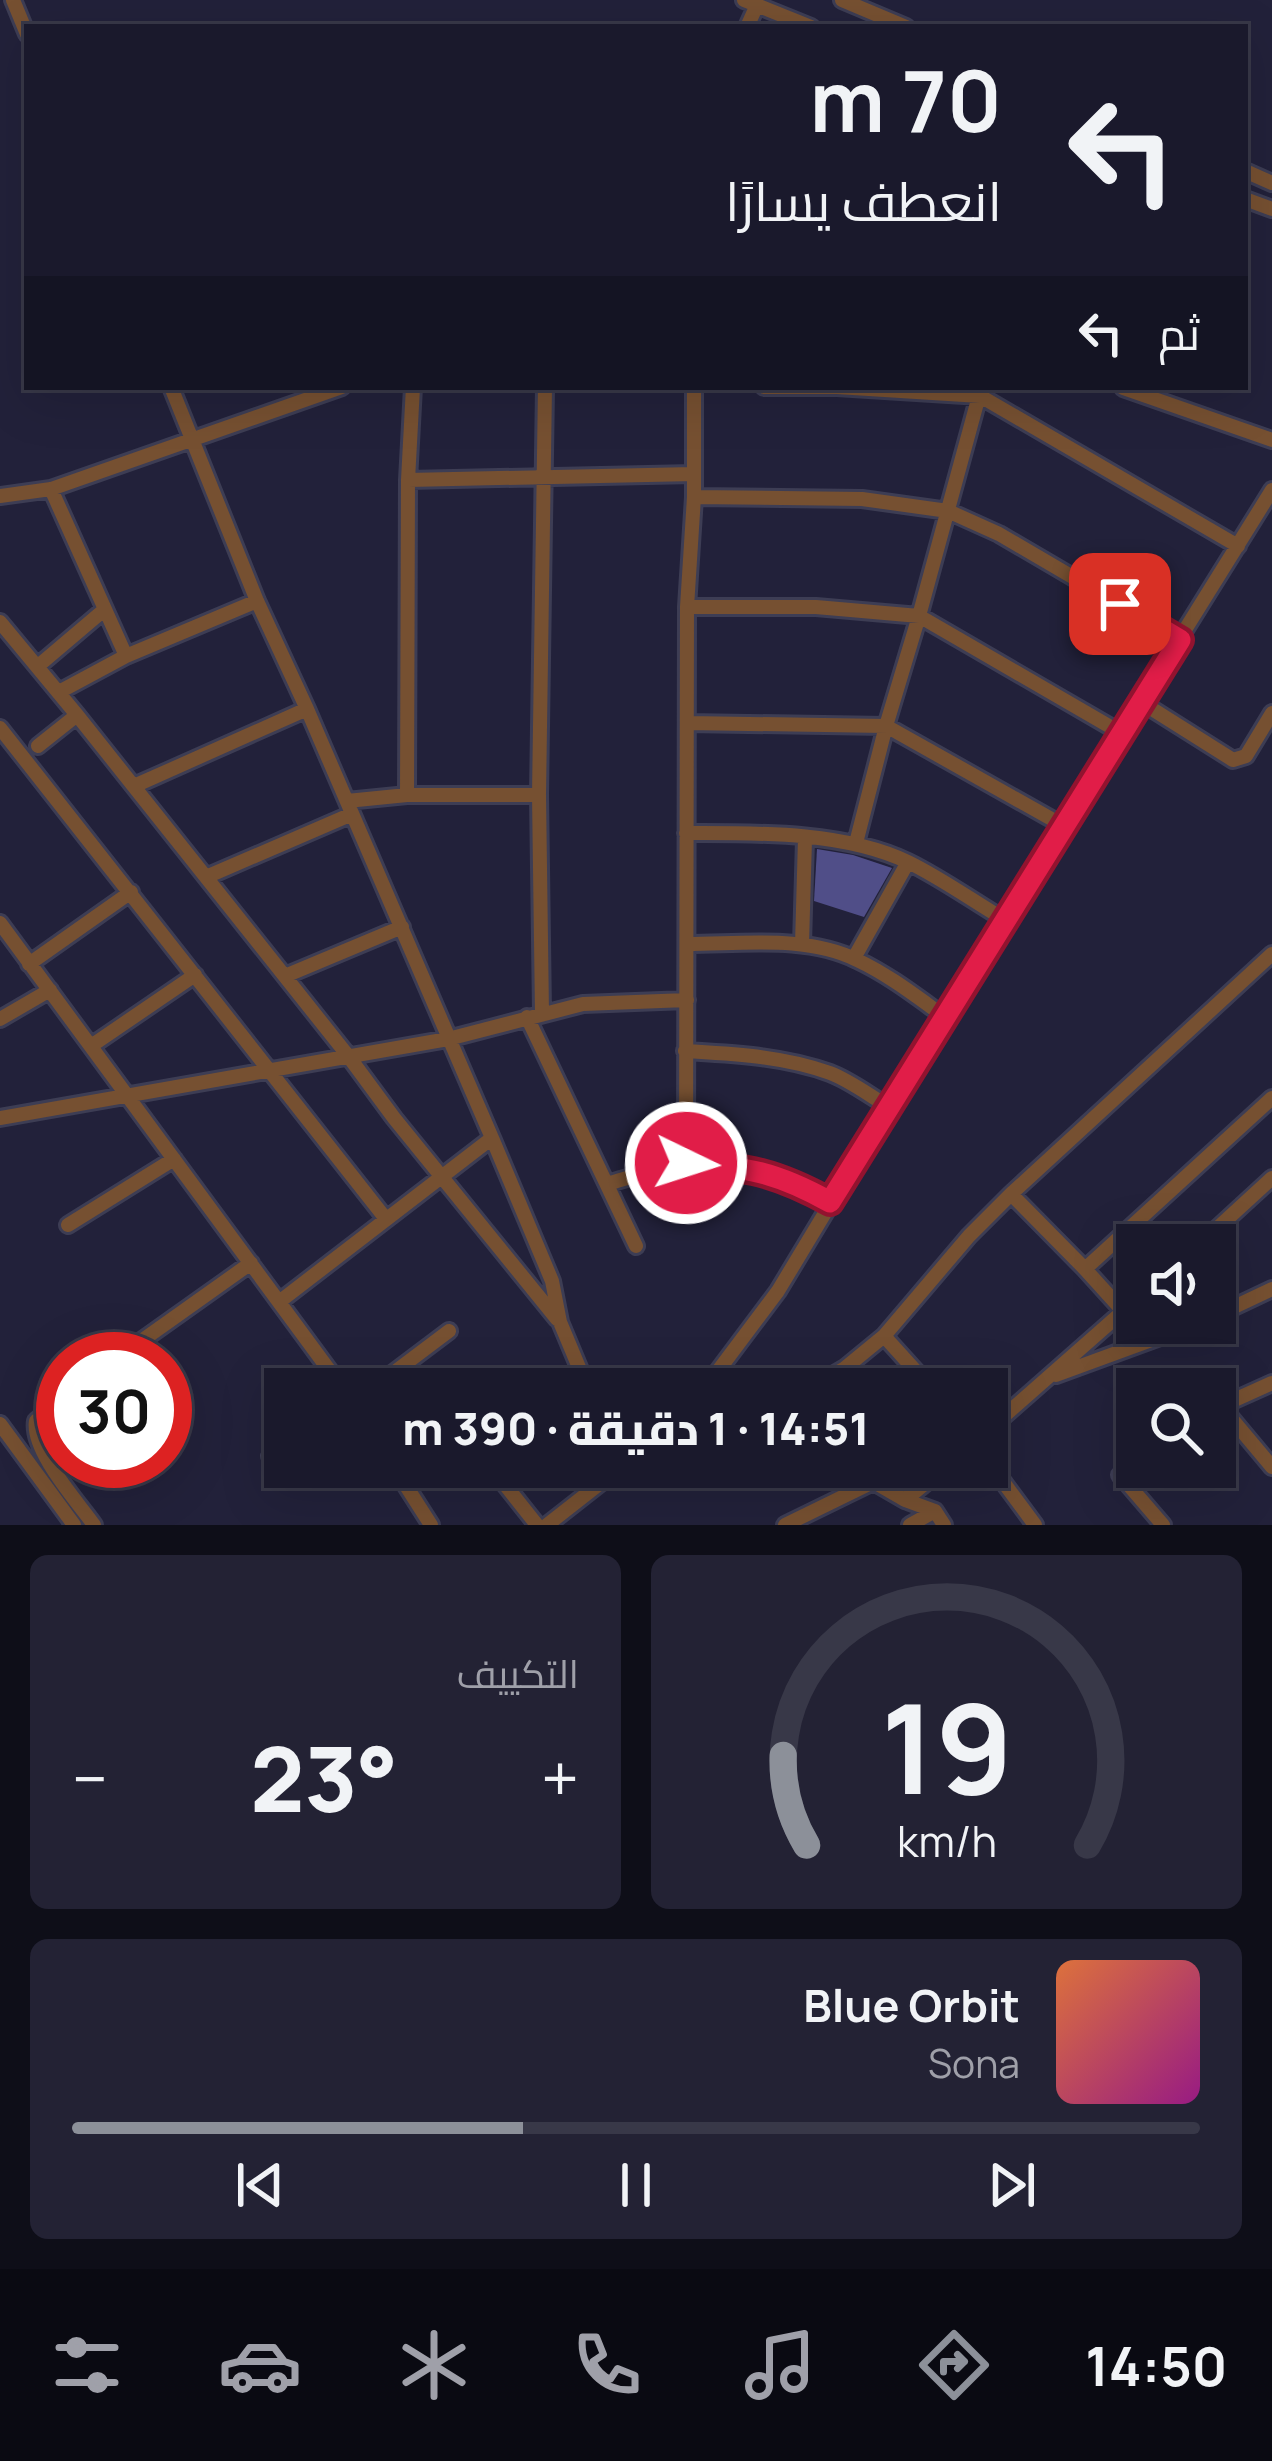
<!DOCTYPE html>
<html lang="ar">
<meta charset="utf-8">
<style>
body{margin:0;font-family:Manrope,Cairo,sans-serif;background:#232234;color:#f1f3f6;direction:rtl;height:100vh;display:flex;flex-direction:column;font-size:45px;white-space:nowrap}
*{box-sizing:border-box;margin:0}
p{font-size:39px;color:#9fa0a9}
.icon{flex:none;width:66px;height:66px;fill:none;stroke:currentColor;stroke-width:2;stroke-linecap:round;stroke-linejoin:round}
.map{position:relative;height:1525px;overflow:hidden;direction:ltr}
.sheet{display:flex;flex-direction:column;gap:30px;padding:30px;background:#0e0e18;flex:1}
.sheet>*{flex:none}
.guide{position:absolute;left:24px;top:24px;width:1224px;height:366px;border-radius:0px;box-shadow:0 12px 48px #0002,0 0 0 3px #383848;direction:rtl;background:#1a192c;color:#f1f3f6;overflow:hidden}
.tools{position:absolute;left:1116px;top:1224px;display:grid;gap:24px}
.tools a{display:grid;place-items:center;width:120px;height:120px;border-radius:0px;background:#1a192c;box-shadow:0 12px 48px #0002,0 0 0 3px #383848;font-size:60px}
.speed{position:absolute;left:36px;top:1332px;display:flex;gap:24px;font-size:60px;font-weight:700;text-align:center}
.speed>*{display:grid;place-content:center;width:156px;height:156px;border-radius:50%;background:#1a192c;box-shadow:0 12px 48px #0002,0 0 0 3px #383848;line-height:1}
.speed .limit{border:18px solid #d22;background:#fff;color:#111}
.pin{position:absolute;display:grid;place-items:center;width:102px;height:102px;color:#fff;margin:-51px;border-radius:24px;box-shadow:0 6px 18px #0006}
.me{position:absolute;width:132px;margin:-66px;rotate:94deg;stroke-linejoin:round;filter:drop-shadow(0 0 9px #0008)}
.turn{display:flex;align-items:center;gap:42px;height:252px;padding:0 48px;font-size:54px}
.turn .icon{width:156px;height:156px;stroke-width:2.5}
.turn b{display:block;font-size:84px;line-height:102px}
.then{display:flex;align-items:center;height:114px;padding:0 48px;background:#0003;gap:24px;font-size:45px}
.big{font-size:90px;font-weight:800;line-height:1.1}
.sheet .tile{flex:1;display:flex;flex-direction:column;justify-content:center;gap:18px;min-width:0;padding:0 42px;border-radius:18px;background:#232234}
.sheet .dial{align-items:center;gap:0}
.dial svg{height:312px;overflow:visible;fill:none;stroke:#383848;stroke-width:7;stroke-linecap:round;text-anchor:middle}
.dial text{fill:#f1f3f6;stroke:none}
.song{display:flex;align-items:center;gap:36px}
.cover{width:144px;height:144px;border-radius:18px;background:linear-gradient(135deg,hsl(20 70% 55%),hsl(310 70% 35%))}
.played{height:12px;border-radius:6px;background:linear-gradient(90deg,#8c9099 40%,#383848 40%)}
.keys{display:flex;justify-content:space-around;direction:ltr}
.heat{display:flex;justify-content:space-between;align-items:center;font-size:66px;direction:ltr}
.sheet .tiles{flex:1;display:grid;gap:30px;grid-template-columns:1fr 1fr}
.tile:last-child{grid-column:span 2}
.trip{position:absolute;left:264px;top:1368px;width:744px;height:120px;border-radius:0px;background:#1a192c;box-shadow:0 12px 48px #0002,0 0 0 3px #383848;font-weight:800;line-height:120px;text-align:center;direction:rtl}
.menu{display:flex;height:192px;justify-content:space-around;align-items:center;background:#0a0a12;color:#9fa0a9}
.menu .icon{width:84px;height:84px}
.menu .active{color:#8c9099}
.menu b{font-size:54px;color:#f1f3f6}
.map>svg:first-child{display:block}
.building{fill:#504e88}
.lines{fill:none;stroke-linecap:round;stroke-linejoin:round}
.street-casing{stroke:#3d3d54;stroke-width:20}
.street{stroke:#765031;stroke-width:14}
.route-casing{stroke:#92132f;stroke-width:30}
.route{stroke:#e11d48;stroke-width:21}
</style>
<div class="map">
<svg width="1272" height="1525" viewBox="0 0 1272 1525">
<rect width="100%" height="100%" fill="#22213a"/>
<path class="building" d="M817 849 853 855 892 868 864 917 814 901Z"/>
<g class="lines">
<g class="street-casing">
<path id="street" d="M13 0 27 34
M744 0 811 27
M842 0 906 27
M747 27 757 5
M1245 171 1272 183
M1245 199 1272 209
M171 387 257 601 307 709 492 1138 552 1281 560 1322 588 1389
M764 387H837L980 396 1238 546
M1123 388 1272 440
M408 480 694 474
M51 489 126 656
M0 496 51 489 342 387
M694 497 862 499 948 511 999 534 1180 640
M687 607H816L919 616 1121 733
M0 622 77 715 349 1057 394 1118 557 1319
M38 666 104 610
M59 692 126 656 257 601
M1141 702 1233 760 1246 756 1272 713
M688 723 886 726 1064 826
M0 728 386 1219
M38 746 77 715
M134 786 307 709
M407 795 408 480 413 387
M347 801 407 795H539
M686 833C756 833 843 831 908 862 941 878 973 901 1005 920
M856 843 886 726 919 616 980 392
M206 877 352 814
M0 923 343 1389
M687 944C742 944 807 935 857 960 889 975 917 997 945 1017
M802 944 805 839
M854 958 908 862
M29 964 131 892
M285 976 402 927
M542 1013 539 795 545 387
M527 1017 636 1246
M0 1019 50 990
M91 1046 195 975
M685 1051C734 1054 783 1056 830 1073 851 1081 870 1096 889 1107
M0 1118 448 1039 583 1004 687 1000
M686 1163 687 607 694 497V387
M607 1184C631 1177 657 1168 682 1164 735 1157 785 1177 830 1202
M1011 1194 1085 1269 1123 1311
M68 1225 174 1159
M1199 1245 1272 1178
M1085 1269 1272 1098
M279 1302 492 1138
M1215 1316 1272 1289
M884 1336 932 1389
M116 1359 251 1263
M715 1375 733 1389
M1056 1375 1198 1323
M1272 1383 1221 1406 1272 1467
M372 1389 449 1331
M701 1389 715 1375 778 1291 916 1062 1272 490
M809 1389 845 1368 884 1336 969 1236 1011 1194 1272 954
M63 1399 36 1421C31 1450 76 1500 94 1525
M0 1424 74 1525
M987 1431 1137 1299
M270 1456 285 1446
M987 1460 1035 1525
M394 1467 431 1525
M491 1467 537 1525
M848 1467 905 1500 945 1467
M1120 1475 1163 1525
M905 1500 935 1511 944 1525
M547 1525 621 1467
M785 1525 873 1482
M910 1525 935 1511"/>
</g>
<use href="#street" class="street"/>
</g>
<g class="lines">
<g class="route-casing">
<path id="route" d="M686 1163C747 1167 776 1172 830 1202L1180 640 1120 604"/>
</g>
<use href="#route" class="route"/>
</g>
</svg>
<div class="tools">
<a><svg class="icon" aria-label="sound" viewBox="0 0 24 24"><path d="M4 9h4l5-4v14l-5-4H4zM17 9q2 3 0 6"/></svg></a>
<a><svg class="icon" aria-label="search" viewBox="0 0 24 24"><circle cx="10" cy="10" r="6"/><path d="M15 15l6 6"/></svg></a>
</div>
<div class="speed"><div class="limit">30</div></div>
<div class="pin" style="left:1120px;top:604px;background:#d93025"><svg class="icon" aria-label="arrive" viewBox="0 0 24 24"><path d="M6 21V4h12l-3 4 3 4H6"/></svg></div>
<svg class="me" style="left:686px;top:1163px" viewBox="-20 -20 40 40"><circle r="17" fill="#e11d48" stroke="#fff" stroke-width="3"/><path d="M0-11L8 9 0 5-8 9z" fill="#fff"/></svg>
<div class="trip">14:51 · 1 دقيقة · 390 m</div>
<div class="guide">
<div class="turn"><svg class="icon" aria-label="left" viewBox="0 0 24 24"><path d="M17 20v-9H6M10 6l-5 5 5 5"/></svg><div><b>70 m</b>انعطف يسارًا</div></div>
<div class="then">ثم<svg class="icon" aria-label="left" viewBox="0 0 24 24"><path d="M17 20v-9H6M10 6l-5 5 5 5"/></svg></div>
</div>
</div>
<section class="sheet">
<div class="tiles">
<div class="tile dial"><svg viewBox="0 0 100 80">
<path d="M14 69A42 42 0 1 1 86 69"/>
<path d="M14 69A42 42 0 0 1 8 46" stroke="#8c9099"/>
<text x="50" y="56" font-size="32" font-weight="700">19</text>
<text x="50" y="72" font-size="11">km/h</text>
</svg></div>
<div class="tile"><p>التكييف</p>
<div class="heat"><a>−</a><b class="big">23°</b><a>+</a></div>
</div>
<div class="tile">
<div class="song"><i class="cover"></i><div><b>Blue Orbit</b><p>Sona</p></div></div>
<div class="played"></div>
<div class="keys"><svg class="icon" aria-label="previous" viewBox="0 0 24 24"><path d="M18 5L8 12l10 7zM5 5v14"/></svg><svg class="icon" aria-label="pause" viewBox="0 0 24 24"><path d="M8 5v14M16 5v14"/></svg><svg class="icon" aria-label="next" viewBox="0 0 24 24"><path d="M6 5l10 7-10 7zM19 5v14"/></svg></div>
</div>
</div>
</section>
<nav class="menu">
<b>14:50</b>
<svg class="icon active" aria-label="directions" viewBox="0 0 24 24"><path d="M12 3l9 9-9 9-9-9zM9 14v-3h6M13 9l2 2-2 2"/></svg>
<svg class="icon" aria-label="music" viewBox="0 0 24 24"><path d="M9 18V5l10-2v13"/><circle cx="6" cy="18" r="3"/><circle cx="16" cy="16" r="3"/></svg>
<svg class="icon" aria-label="phone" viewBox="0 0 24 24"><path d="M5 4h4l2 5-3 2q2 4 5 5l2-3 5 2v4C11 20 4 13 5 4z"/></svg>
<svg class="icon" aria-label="climate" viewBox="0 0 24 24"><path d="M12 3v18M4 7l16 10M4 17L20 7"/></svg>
<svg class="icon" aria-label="car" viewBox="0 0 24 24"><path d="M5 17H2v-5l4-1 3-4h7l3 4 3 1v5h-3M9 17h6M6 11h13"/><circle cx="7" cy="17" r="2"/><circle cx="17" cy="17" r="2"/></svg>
<svg class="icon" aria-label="filters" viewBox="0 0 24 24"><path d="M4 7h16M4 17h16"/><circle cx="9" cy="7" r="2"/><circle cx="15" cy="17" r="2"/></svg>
</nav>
